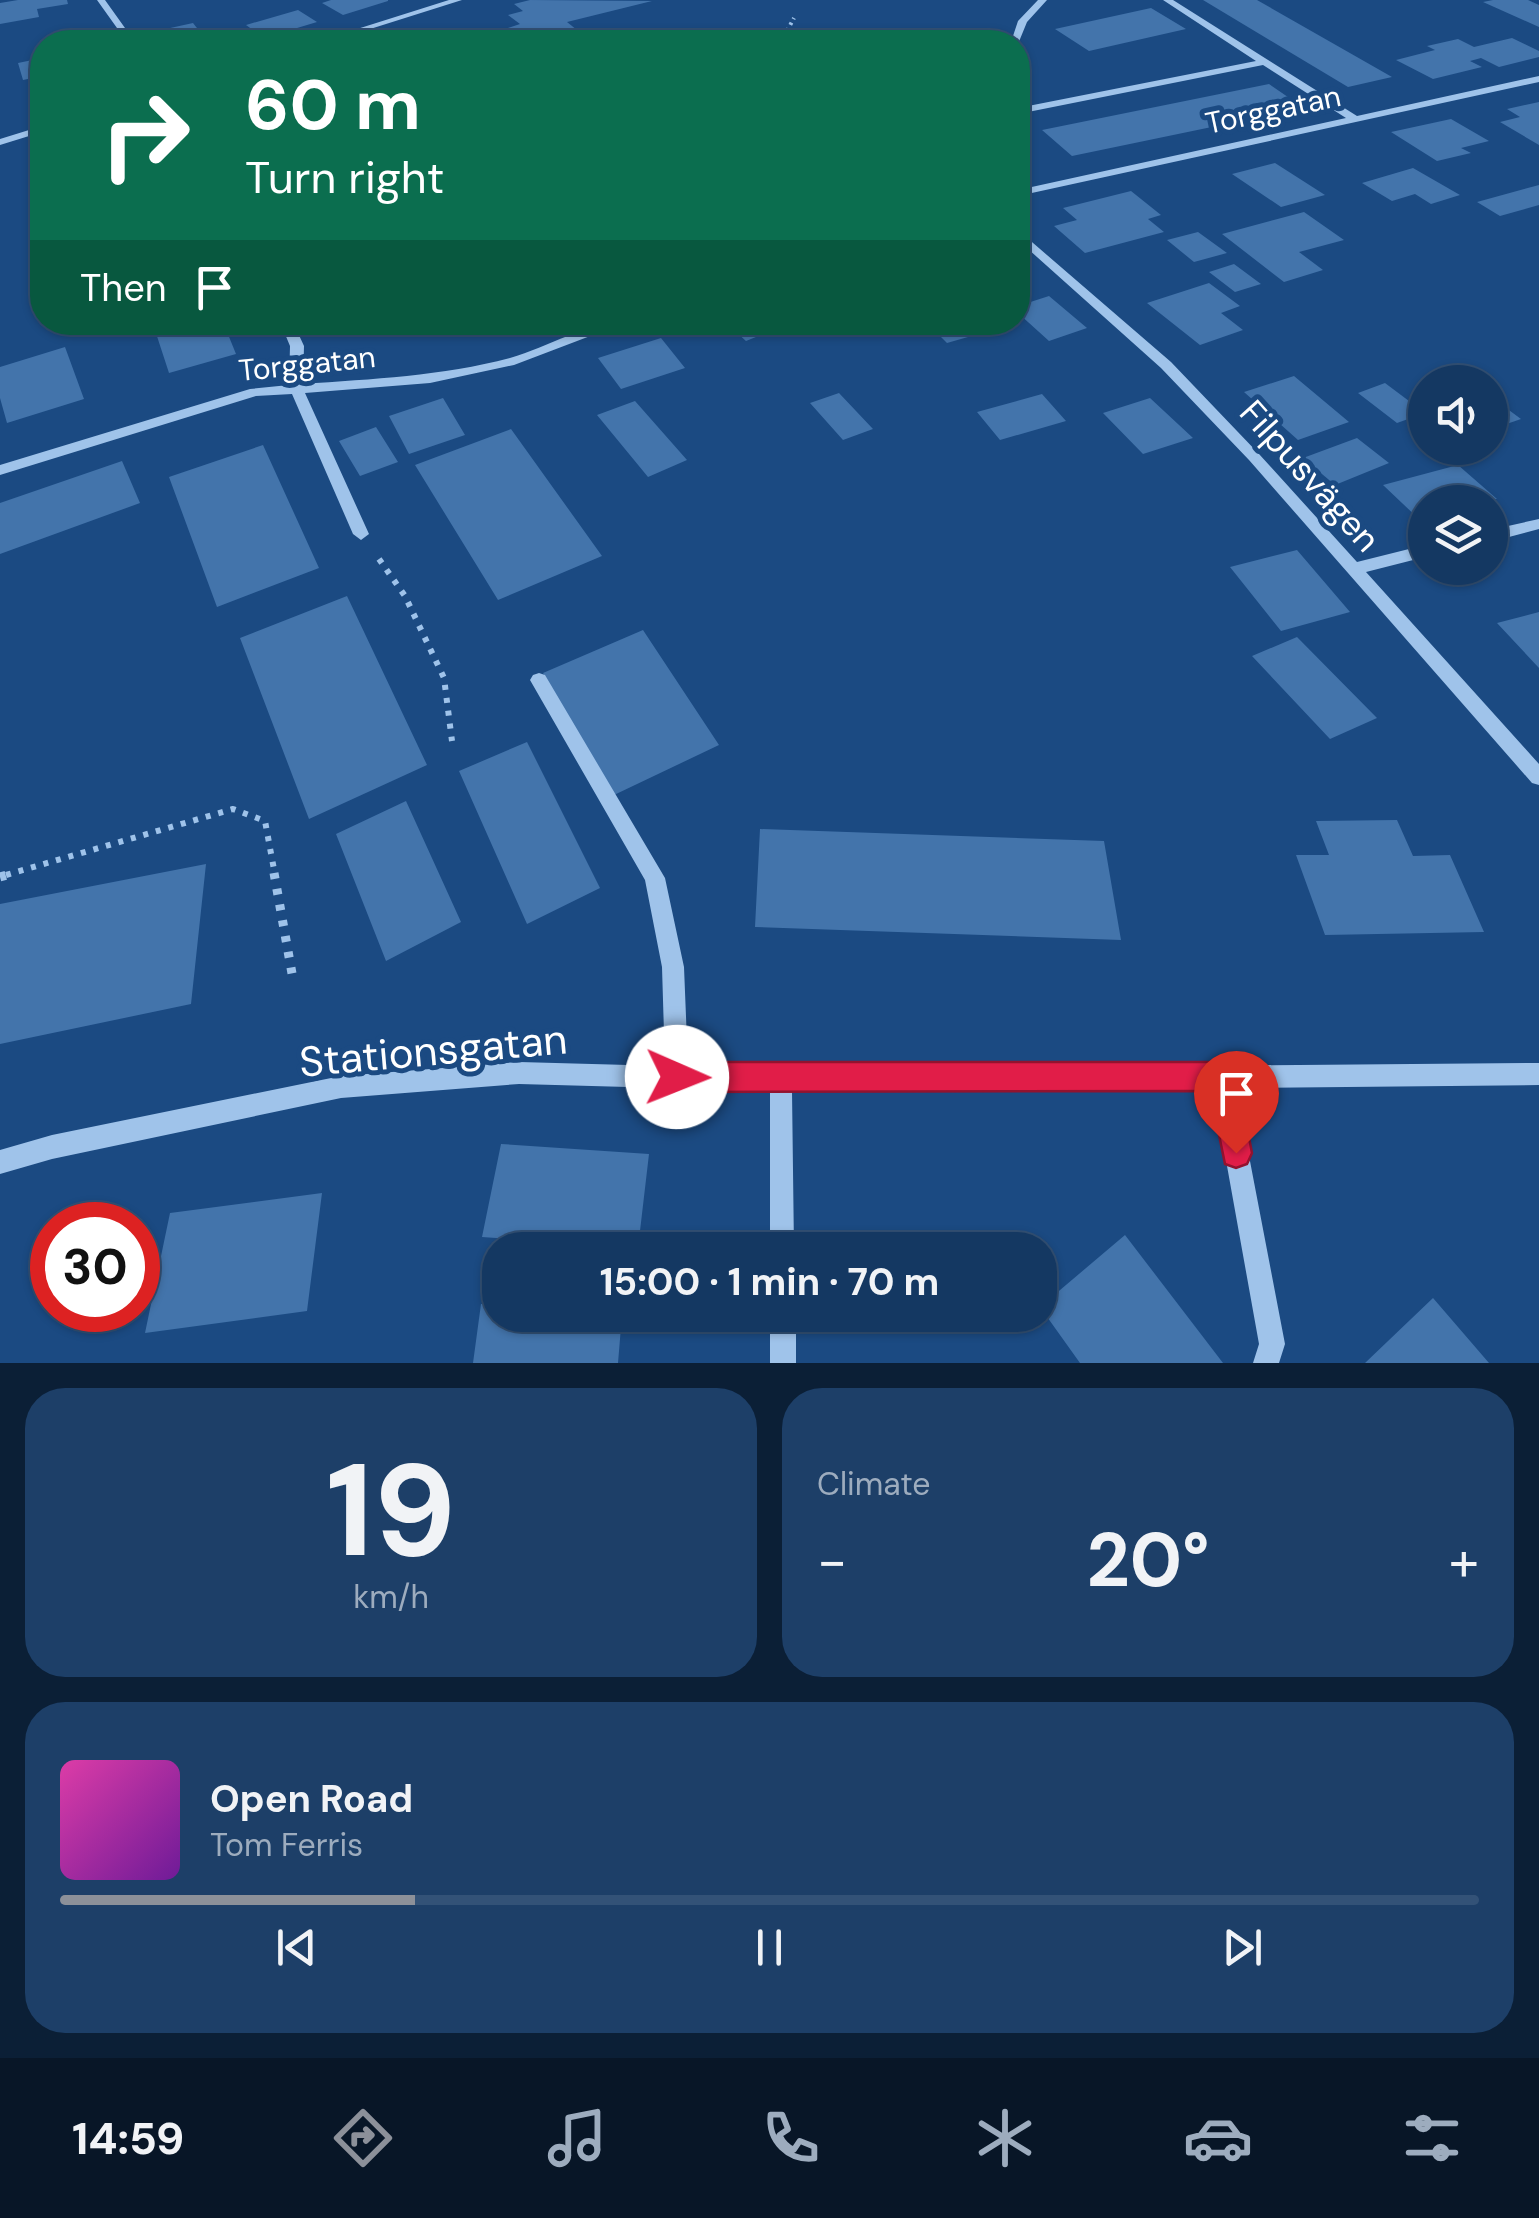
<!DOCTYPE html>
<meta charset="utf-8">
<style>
body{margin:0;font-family:"DM Sans",sans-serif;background:#1d3f68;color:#f1f3f6;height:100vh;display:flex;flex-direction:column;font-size:38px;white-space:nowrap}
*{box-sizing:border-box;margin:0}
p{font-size:32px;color:#9dacbe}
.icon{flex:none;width:55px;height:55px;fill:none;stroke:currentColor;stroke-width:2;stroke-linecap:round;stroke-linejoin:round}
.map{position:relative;height:1363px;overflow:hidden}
.sheet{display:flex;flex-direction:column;gap:25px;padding:25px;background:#0b1f36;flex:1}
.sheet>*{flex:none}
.guide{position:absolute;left:30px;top:30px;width:1000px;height:305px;border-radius:40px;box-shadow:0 2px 8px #0004,0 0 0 2px #335277;background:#0b6e4f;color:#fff;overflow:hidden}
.buttons{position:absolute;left:1408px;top:365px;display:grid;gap:20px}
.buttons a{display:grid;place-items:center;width:100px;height:100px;border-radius:50%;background:#143862;box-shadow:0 2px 8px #0004,0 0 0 2px #335277;font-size:50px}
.speed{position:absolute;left:30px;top:1202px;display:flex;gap:20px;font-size:50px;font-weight:700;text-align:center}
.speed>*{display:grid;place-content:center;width:130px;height:130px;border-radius:50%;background:#143862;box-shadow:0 2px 8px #0004,0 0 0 2px #335277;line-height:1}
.speed .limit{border:15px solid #d22;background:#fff;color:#111}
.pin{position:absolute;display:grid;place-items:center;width:85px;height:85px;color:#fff;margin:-102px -42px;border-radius:50% 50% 50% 0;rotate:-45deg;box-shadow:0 0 10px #0007}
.pin .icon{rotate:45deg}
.me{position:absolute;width:110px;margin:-55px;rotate:91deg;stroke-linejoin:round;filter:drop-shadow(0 0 8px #0008)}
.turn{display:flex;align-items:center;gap:35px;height:210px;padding:0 50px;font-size:45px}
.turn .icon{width:130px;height:130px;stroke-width:2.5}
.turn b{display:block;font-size:70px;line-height:85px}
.then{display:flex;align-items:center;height:95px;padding:0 50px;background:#0003;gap:20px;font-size:38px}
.big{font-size:75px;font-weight:700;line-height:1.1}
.sheet .widget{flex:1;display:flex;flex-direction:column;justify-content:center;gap:15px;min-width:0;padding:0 35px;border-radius:40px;background:#1d3f68}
.sheet .dial{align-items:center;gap:0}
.dial b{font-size:130px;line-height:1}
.song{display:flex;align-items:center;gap:30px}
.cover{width:120px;height:120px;border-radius:15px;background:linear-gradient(135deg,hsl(320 70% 55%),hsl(280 70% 35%))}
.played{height:10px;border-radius:5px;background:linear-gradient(90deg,#8c9099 25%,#335277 25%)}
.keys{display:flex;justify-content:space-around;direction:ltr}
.heat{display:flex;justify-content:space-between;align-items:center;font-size:55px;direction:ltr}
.sheet .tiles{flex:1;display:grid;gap:25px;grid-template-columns:1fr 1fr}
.widget:last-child{grid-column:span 2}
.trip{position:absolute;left:482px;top:1232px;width:575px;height:100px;border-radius:40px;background:#143862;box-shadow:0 2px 8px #0004,0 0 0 2px #335277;font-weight:700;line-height:100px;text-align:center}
.tab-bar{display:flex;height:160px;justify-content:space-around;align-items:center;background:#081627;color:#9dacbe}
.tab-bar .icon{width:70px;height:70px}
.tab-bar .on{color:#8c9099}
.tab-bar b{font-size:45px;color:#f1f3f6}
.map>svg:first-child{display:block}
.building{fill:#4374ab}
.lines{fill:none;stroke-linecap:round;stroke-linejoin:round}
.path-far2{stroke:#9fc3ea;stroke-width:4;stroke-dasharray:2.5 4;stroke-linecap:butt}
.path-far1{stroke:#9fc3ea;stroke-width:6;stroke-dasharray:5 8;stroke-linecap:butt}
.path{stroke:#9fc3ea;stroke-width:9;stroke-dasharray:6 10;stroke-linecap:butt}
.minor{fill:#9fc3ea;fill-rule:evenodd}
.route{fill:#e11d48;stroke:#92132f;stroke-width:2.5}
.labels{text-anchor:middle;stroke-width:10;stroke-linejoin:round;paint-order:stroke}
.far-street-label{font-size:30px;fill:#fff;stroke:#1b4a82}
.street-label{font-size:35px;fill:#fff;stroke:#1b4a82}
.near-street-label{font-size:42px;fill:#fff;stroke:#1b4a82}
</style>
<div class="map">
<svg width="1539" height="1363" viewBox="0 0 1539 1363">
<rect width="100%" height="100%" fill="#1b4a82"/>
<path class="building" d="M18 0H67L68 4 37 9 39 17 0 24V3Z
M331 0H388V1L343 15 322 3Z
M530 0 652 1 567 22 592 42H407L449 31 456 38 486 31 498 41 518 36 508 28 520 24 508 15 523 11 514 4Z
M1203 0H1257L1392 77 1348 87Z
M1493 0H1528L1539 5V27L1483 2Z
M1151 8 1186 29 1089 51 1055 29Z
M298 10 317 22 264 38 246 25Z
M193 23 208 42H160L152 32Z
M677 28 698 42H626L625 41Z
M1512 38 1539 51V57L1499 67 1481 58 1470 61 1482 67 1433 79 1396 60 1435 50 1427 46 1458 39 1474 47Z
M42 58V76L23 80 18 63Z
M1269 84 1304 108 1072 156 1042 130Z
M1539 102V145L1500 122 1520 117 1507 109Z
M1451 119 1489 141 1461 148 1471 153 1437 161 1391 132Z
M1275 163 1325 195 1281 207 1232 174Z
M1413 168 1460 195 1431 204 1415 194 1392 201 1362 183Z
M1539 185V205L1500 216 1477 202Z
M1131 191 1161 215 1148 219 1164 232 1085 253 1054 226 1077 220 1063 208Z
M1304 212 1344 240 1299 252 1323 270 1284 282 1222 234Z
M1198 232 1227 253 1194 262 1167 240Z
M1234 264 1261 284 1235 292 1209 272Z
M1209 283 1240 306 1221 313 1243 330 1200 345 1147 303Z
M1049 296 1087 328 1049 341 1018 313V306Z
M129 322H223L236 354 169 373 153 324 131 330Z
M725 322H791V323L746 341Z
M931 322H990L996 329 947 343 928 324Z
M661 338 685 368 621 389 598 358Z
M65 347 84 399 7 423 0 398V367Z
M1294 376 1349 422 1298 440 1244 392Z
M1385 383 1425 413 1397 423 1358 393Z
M839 393 873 429 843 440 810 403Z
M1042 394 1066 421 1000 440 977 412Z
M1490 396 1521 419 1492 429Z
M443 398 465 435 409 454 389 416Z
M1150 398 1193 438 1143 454 1103 413Z
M635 401 687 460 648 477 597 415Z
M376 427 398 462 360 476 339 441Z
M511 429 602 556 498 600 415 465Z
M1357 438 1389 463 1335 485 1303 458Z
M263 445 319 568 217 607 169 477Z
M122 461 140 503 0 554V503Z
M1458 465 1497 499 1425 502V520L1421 521 1383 485Z
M1297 550 1350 612 1281 631 1230 567Z
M347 596 427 765 309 819 240 638Z
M1539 612V668L1497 623Z
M643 630 719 745 614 795 543 673Z
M1297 637 1377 718 1330 739 1252 656Z
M527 742 600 888 527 924 459 771Z
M406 801 461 922 386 961 336 834Z
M1397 820 1413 856 1450 855 1484 932 1325 935 1296 855H1329L1316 821Z
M760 829 1104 841 1121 940 755 927Z
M206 864 191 1004 0 1044V904Z
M501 1144 649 1154 638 1248 482 1237Z
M322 1193 307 1311 145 1333 170 1213Z
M1125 1235 1223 1363H1080L1040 1307Z
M1433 1298 1489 1363H1365Z
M481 1304H500V1315H622L618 1363H473Z"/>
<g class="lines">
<path class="path-far2" d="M781 42 794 18"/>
<path class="path-far1" d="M379 559 405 596 444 678 452 741
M6 875 233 809 265 821 275 875"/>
<path class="path" d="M274 873 293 979
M0 877 15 873"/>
<path class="minor" d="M97 0H105L135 42H127Z
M449 0H462L329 42H316Z
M1038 0H1047L1027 22 1018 44 1011 42 1018 21Z
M1163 0H1173L1357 116 1539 76V82L1018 196V190L1346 118 1263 65 1018 114V108L1256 61Z
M42 126V132L0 145V139Z
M1018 230 1171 362 1259 454 1357 562 1425 545V557L1366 572 1539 764V785L1532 783 1249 460 1161 368 1018 240Z
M280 322H293L304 346 303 384C372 379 442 376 510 358 549 347 586 322 627 322L514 365 430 383 305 393 369 534 361 540 353 534 292 394 256 396 0 475V465L250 389 289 385 290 346Z
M1539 519V529L1490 542V530Z
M539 673 545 675 665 878 684 967 688 1066 781 1069 1539 1063V1085L1236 1088 1285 1344 1279 1363H1253L1259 1344 1213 1088 792 1091 794 1250H770V1091L519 1084 341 1098 52 1159 0 1174V1150L52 1135 341 1076 519 1062 665 1066 662 967 645 880 530 680 533 675Z
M770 1315H796V1363H770Z"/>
</g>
<path class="route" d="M677 1062H1222L1232 1066 1237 1076 1252 1153 1247 1164 1236 1168 1225 1164 1210 1091 677 1092 667 1087 662 1077 667 1067Z"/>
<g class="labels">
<g class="far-street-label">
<text transform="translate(1273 110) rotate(-12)" y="10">Torggatan</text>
<text transform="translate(307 364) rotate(-6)" y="10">Torggatan</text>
</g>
<g class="street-label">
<text transform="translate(1310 476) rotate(48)" y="12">Filpusvägen</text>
</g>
<g class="near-street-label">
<text transform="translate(433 1050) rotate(-5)" y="15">Stationsgatan</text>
</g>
</g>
</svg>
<div class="buttons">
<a><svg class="icon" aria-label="sound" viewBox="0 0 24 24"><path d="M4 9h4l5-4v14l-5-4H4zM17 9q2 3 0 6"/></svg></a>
<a><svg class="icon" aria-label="layers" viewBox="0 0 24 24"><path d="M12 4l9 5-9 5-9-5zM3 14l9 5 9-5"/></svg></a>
</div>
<div class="speed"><div class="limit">30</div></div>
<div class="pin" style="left:1236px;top:1153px;background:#d93025"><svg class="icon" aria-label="arrive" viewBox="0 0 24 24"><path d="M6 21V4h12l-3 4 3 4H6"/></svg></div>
<svg class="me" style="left:677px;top:1077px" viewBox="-20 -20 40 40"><circle r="19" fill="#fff"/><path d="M0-13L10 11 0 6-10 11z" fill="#e11d48"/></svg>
<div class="trip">15:00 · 1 min · 70 m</div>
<div class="guide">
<div class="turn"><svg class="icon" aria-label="right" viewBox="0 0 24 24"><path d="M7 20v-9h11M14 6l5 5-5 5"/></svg><div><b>60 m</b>Turn right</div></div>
<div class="then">Then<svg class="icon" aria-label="arrive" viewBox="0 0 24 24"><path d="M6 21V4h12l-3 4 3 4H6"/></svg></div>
</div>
</div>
<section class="sheet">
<div class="tiles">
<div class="widget dial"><b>19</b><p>km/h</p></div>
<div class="widget"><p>Climate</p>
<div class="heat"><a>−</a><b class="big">20°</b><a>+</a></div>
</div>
<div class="widget">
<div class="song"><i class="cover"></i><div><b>Open Road</b><p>Tom Ferris</p></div></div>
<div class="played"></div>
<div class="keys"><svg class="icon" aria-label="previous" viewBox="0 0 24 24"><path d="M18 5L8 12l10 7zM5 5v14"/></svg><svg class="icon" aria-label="pause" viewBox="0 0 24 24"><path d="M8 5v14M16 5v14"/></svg><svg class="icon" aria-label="next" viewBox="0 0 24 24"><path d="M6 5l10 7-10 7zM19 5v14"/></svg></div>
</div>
</div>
</section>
<nav class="tab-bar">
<b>14:59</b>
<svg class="icon on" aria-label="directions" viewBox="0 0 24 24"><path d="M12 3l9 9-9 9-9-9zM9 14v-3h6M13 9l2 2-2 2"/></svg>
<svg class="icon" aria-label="music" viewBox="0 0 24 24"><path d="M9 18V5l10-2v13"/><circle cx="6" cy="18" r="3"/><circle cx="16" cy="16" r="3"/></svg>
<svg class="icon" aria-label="phone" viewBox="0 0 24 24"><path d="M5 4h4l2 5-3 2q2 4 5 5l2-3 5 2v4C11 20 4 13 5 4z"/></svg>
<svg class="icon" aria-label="climate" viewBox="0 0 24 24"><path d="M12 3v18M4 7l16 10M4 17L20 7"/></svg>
<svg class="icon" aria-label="car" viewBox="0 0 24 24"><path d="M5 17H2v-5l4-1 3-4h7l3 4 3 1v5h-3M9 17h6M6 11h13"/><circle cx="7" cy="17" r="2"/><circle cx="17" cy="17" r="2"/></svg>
<svg class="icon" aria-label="filters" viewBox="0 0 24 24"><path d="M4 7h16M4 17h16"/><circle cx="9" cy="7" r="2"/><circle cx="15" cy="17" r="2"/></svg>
</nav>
